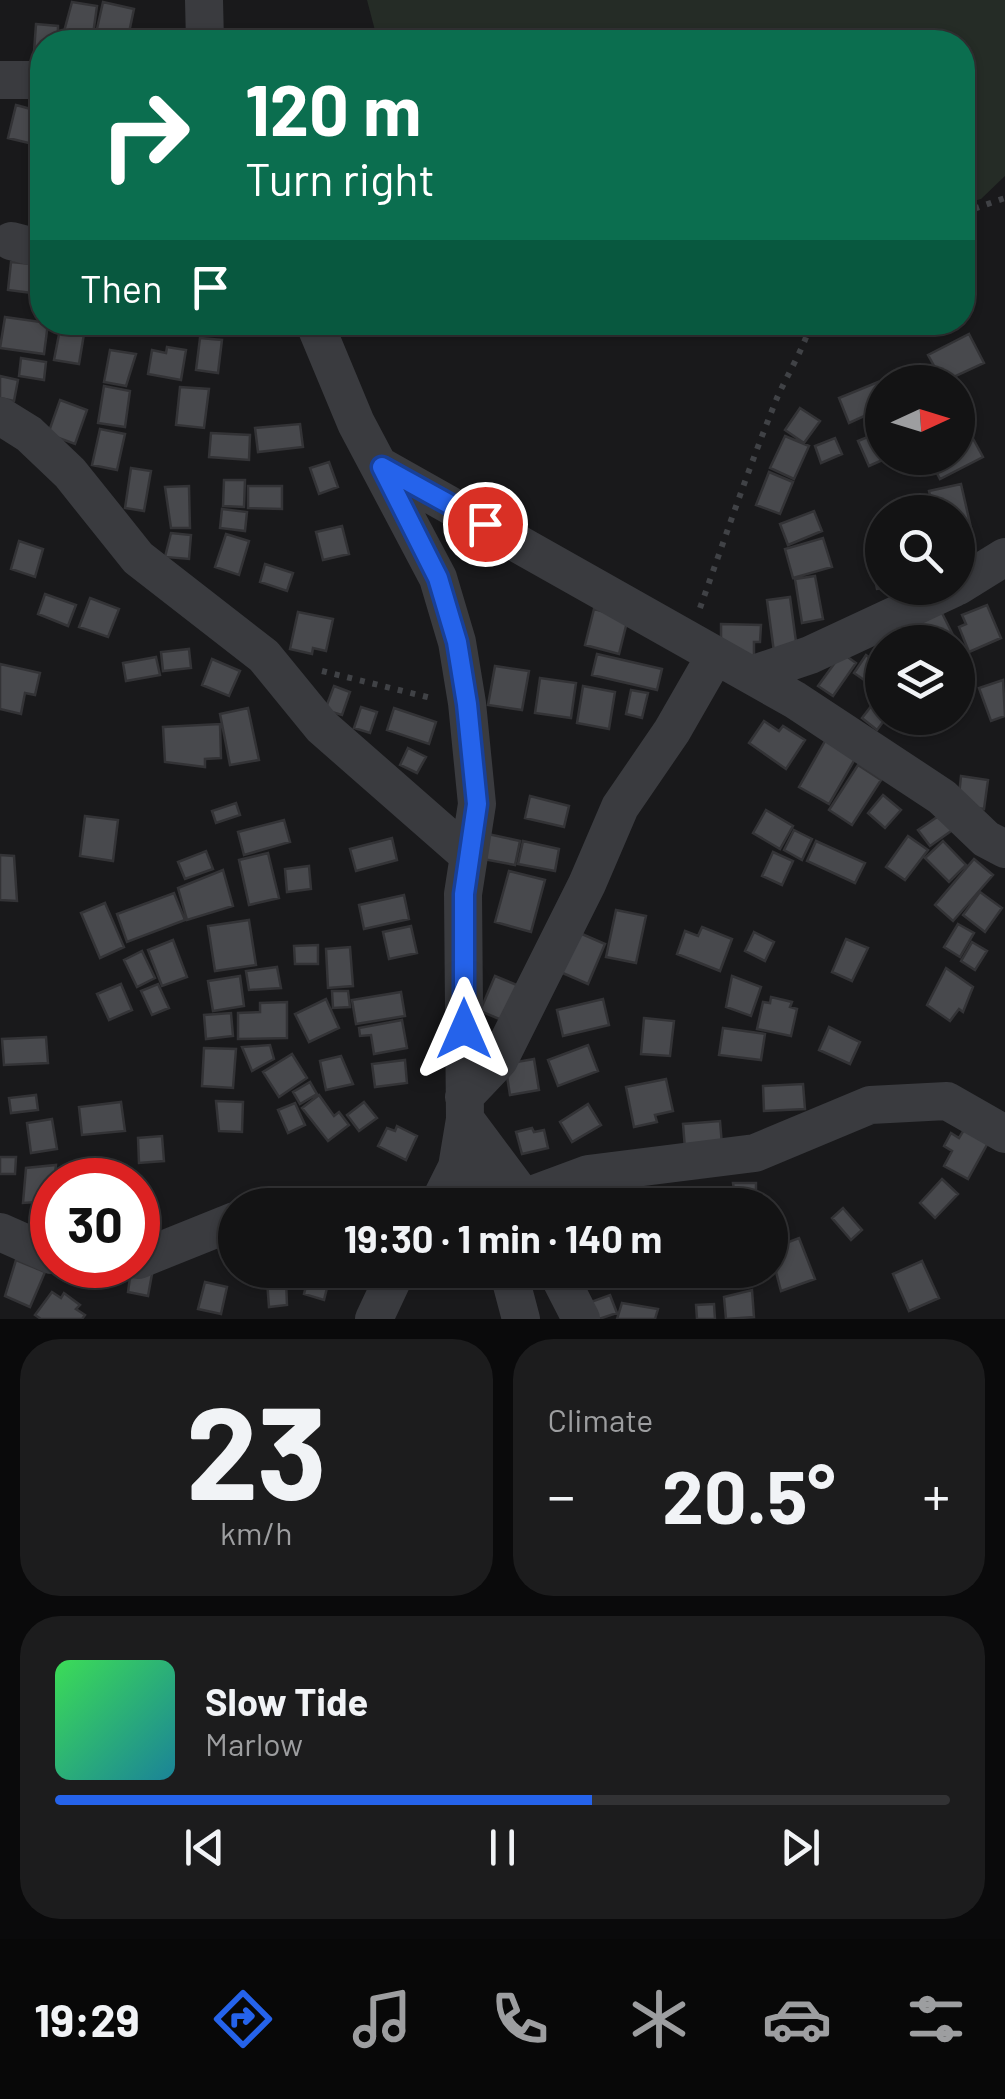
<!DOCTYPE html>
<meta charset="utf-8">
<style>
body{margin:0;font-family:Barlow,sans-serif;background:#1c1c1d;color:#f1f3f6;height:100vh;display:flex;flex-direction:column;font-size:38px;white-space:nowrap}
*{box-sizing:border-box;margin:0}
p{font-size:32px;color:#9d9ea0}
.icon{flex:none;width:55px;height:55px;fill:none;stroke:currentColor;stroke-width:2;stroke-linecap:round;stroke-linejoin:round}
.map{position:relative;height:1319px;overflow:hidden}
.sheet{display:flex;flex-direction:column;gap:20px;padding:20px;background:#0a0a0b;flex:1}
.sheet>*{flex:none}
.banner{position:absolute;left:30px;top:30px;width:945px;height:305px;border-radius:40px;box-shadow:0 2px 8px #0004,0 0 0 2px #323234;background:#0b6e4f;color:#fff;overflow:hidden}
.needle{width:65px;rotate:86deg}
.buttons{position:absolute;left:865px;top:365px;display:grid;gap:20px}
.buttons a{display:grid;place-items:center;width:110px;height:110px;border-radius:50%;background:#131314;box-shadow:0 2px 8px #0004,0 0 0 2px #323234;font-size:50px}
.speed{position:absolute;left:30px;top:1158px;display:flex;gap:20px;font-size:50px;font-weight:700;text-align:center}
.speed>*{display:grid;place-content:center;width:130px;height:130px;border-radius:50%;background:#131314;box-shadow:0 2px 8px #0004,0 0 0 2px #323234;line-height:1}
.speed .limit{border:15px solid #d22;background:#fff;color:#111}
.pin{position:absolute;display:grid;place-items:center;width:85px;height:85px;color:#fff;margin:-42px;border:5px solid #fff;border-radius:50%;box-shadow:0 2px 10px #0007}
.me{position:absolute;width:110px;margin:-55px;rotate:0deg;stroke-linejoin:round;filter:drop-shadow(0 0 8px #0008)}
.turn{display:flex;align-items:center;gap:35px;height:210px;padding:0 50px;font-size:45px}
.turn .icon{width:130px;height:130px;stroke-width:2.5}
.turn b{display:block;font-size:70px;line-height:85px}
.then{display:flex;align-items:center;height:95px;padding:0 50px;background:#0003;gap:20px;font-size:38px}
.big{font-size:75px;font-weight:700;line-height:1.1}
.sheet .widget{flex:1;display:flex;flex-direction:column;justify-content:center;gap:15px;min-width:0;padding:0 35px;border-radius:40px;background:#1c1c1d}
.sheet .dial{align-items:center;gap:0}
.dial b{font-size:130px;line-height:1}
.song{display:flex;align-items:center;gap:30px}
.cover{width:120px;height:120px;border-radius:15px;background:linear-gradient(135deg,hsl(130 70% 55%),hsl(190 70% 35%))}
.played{height:10px;border-radius:5px;background:linear-gradient(90deg,#2563eb 60%,#323234 60%)}
.keys{display:flex;justify-content:space-around;direction:ltr}
.heat{display:flex;justify-content:space-between;align-items:center;font-size:55px;direction:ltr}
.sheet .tiles{flex:1;display:grid;gap:20px;grid-template-columns:1fr 1fr}
.widget:last-child{grid-column:span 2}
.trip{position:absolute;left:218px;top:1188px;width:570px;height:100px;border-radius:50px;background:#131314;box-shadow:0 2px 8px #0004,0 0 0 2px #323234;font-weight:700;line-height:100px;text-align:center}
.tab-bar{display:flex;height:160px;justify-content:space-around;align-items:center;background:#080808;color:#9d9ea0}
.tab-bar .icon{width:70px;height:70px}
.tab-bar .on{color:#2563eb}
.tab-bar b{font-size:45px;color:#f1f3f6}
.map>svg:first-child{display:block}
.green{fill:#252c26}
.building{fill:#48494d;stroke:#333336;stroke-width:2.5}
.lines{fill:none;stroke-linecap:round;stroke-linejoin:round}
.path{stroke:#404246;stroke-width:6;stroke-dasharray:5 8;stroke-linecap:butt}
.minor{stroke:#3a3b3f;stroke-width:38}
.route-casing{stroke:#184099;stroke-width:25}
.route{stroke:#2563eb;stroke-width:18}
</style>
<div class="map">
<svg width="1005" height="1319" viewBox="0 0 1005 1319">
<rect width="100%" height="100%" fill="#19191b"/>
<path class="green" d="M367 0H1005V176L981 199 963 204 962 42H378Z"/>
<path class="building" d="M72 2 97 6 92 42 62 39Z
M103 2 134 9 127 42H94Z
M36 24 58 26V42H42V53L34 52Z
M16 105 42 112 37 145 8 138Z
M11 262 42 265 40 294 8 290Z
M5 317 48 323 44 354 0 348Z
M60 329 84 334 79 364 54 360Z
M969 334 984 363 943 382 928 355Z
M200 338 222 340 218 373 196 370Z
M167 347 186 350 181 380 148 374 152 350 166 353Z
M110 350 136 354 126 386 104 382Z
M21 358 46 362 44 380 19 376Z
M0 376 18 380 14 401 0 398Z
M878 382 882 408 849 423 839 398Z
M104 386 130 391 125 427 98 423Z
M180 387 209 389 204 428 176 425Z
M60 400 87 410 75 444 48 434Z
M800 408 820 421 804 443 785 430Z
M300 424 303 447 258 452 255 428Z
M965 424 983 457 940 479 929 458H958V428Z
M100 429 125 434 117 470 92 465Z
M882 431V458H887L869 466 858 441Z
M211 433 250 435 249 460 209 457Z
M785 436 809 446 794 479 770 468Z
M835 438 842 454 821 463 815 446Z
M329 462 338 487 319 494 310 468Z
M131 468 151 471 144 511 125 508Z
M769 472 793 482 780 514 756 505Z
M224 480H245L244 507 223 506Z
M961 484 974 541 958 545V512H934L929 491Z
M189 486 190 528H171L165 487Z
M248 486H282V509L248 508Z
M222 509 247 512 245 531 220 528Z
M814 511 822 531 788 545 780 524Z
M342 526 349 554 323 560 316 532Z
M171 533 191 535 189 559 165 557Z
M226 534 249 541 239 575 215 567Z
M823 538 832 567 793 578 785 549Z
M19 541 43 549 35 577 11 569Z
M882 558 886 588 877 589 871 561Z
M265 564 293 573 287 591 260 582Z
M815 576 823 619 802 623 795 579Z
M45 594 76 605 68 626 38 614Z
M790 597 797 649 774 652 767 600Z
M90 598 119 609 108 637 79 627Z
M987 605 1001 638 969 652 959 627 966 624 962 615Z
M594 609 628 618 619 654 585 645Z
M941 611 956 641 926 642 916 624Z
M298 612 333 619 326 651 313 648 312 654 290 649Z
M721 624 761 625 760 642H754V658H721Z
M189 649 191 668 163 671 161 652Z
M842 653 856 663 833 696 818 686Z
M597 654 662 669 657 690 592 675Z
M866 655 882 667 880 691 854 673Z
M156 657 160 675 126 681 123 663Z
M212 659 240 671 229 696 202 685Z
M0 664 40 673 35 695 25 693 21 714 0 709Z
M495 666 529 671 522 710 488 705Z
M540 678 576 683 571 718 535 713Z
M1003 680 1005 716 991 721 979 688Z
M334 686 350 692 342 715 325 710Z
M583 686 615 692 609 729 577 723Z
M631 690 648 693 642 718 626 714Z
M882 692V718H886L877 730 862 718Z
M361 707 377 712 370 733 354 728Z
M248 708 259 760 230 765 220 714Z
M394 708 436 722 429 744 387 730Z
M914 718H945L947 722 921 733Z
M764 721 779 731 783 726 805 740 786 769 749 743Z
M220 724 221 758 205 759V767L165 762 163 727Z
M829 734 859 752 829 804 799 787Z
M408 748 426 757 417 773 400 765Z
M858 765 881 780 852 825 829 810Z
M961 776 988 780 984 809 958 805Z
M883 795 901 810 885 828 868 813Z
M530 796 569 806 564 827 525 818Z
M236 803 240 815 216 823 212 811Z
M766 810 793 826 780 849 753 833Z
M943 813 954 829 930 846 918 830Z
M85 816 118 820 113 861 80 856Z
M284 820 290 842 244 855 238 832Z
M794 830 812 839 802 860 784 850Z
M488 834 520 841 515 865 483 859Z
M908 836 928 850 905 880 886 867Z
M392 838 397 860 356 871 350 849Z
M523 841 559 849 555 871 518 864Z
M816 841 865 863 855 883 807 861Z
M943 841 966 865 949 882 925 858Z
M206 851 213 869 185 879 178 862Z
M773 852 793 861 782 885 762 876Z
M268 853 279 898 249 905 239 860Z
M0 855 14 856 17 901 0 900Z
M974 859 993 875 953 921 935 905Z
M309 866 311 889 287 892 285 869Z
M223 870 233 906 187 920 178 888Z
M509 871 545 880 531 932 495 922Z
M980 892 1002 908 985 932 963 915Z
M174 893 185 920 127 942 117 914Z
M404 895 409 919 364 929 359 905Z
M105 903 124 947 100 958 81 913Z
M616 910 646 916 636 963 606 957Z
M249 920 256 965 215 971 208 926Z
M958 924 974 933 960 957 944 947Z
M411 926 417 953 389 959 383 932Z
M702 927 732 939 720 971 677 954 685 931 698 936Z
M575 931 605 944 588 984 558 971Z
M754 932 774 942 765 961 745 951Z
M846 939 868 948 852 981 832 972Z
M173 940 187 977 162 986 148 950Z
M972 942 987 951 975 970 961 961Z
M318 945V964H295L294 946Z
M350 947 353 986 328 988 326 949Z
M142 951 155 978 137 987 124 960Z
M277 967 281 988 249 990 246 971Z
M946 968 973 987 963 1012 959 1009 950 1021 927 1005Z
M240 976 244 1006 213 1011 208 981Z
M495 976 524 988 509 1023 480 1011Z
M732 976 761 987 751 1016 726 1007Z
M121 984 132 1010 109 1020 97 994Z
M158 984 169 1008 152 1015 141 991Z
M332 991H348L350 1007 333 1008Z
M401 992 405 1016 356 1024 352 1000Z
M771 997 792 1002 790 1007 797 1009 791 1036 757 1029 763 1002 770 1003Z
M326 999 339 1028 309 1042 295 1014Z
M603 999 609 1025 563 1036 557 1010Z
M287 1002V1038L238 1039V1013L260 1012V1003Z
M231 1013 233 1036 206 1039 204 1015Z
M644 1018 674 1021 670 1056 641 1054Z
M402 1020 407 1048 374 1054 371 1035 360 1036 359 1028Z
M829 1027 860 1042 850 1064 819 1050Z
M723 1028 765 1034 761 1060 719 1055Z
M46 1037 48 1063 4 1065 2 1039Z
M270 1045 274 1059 252 1071 242 1047Z
M588 1045 598 1071 558 1086 548 1060Z
M204 1048 236 1049 233 1088 202 1086Z
M292 1054 307 1078 279 1097 263 1072Z
M341 1056 353 1084 326 1090 320 1061Z
M534 1059 539 1090 510 1095 505 1064Z
M405 1060 407 1083 375 1087 372 1064Z
M666 1079 673 1111 655 1115 657 1122 634 1127 626 1087Z
M310 1082 317 1094 300 1104 293 1092Z
M803 1084 805 1109 764 1111 763 1086Z
M36 1095 38 1110 11 1113 9 1098Z
M319 1095 334 1116 339 1112 349 1125 328 1141 302 1108Z
M216 1101 243 1102 242 1132 219 1131Z
M121 1102 125 1131 82 1135 79 1107Z
M364 1102 377 1118 359 1131 347 1115Z
M295 1103 305 1125 288 1133 278 1110Z
M588 1104 601 1125 572 1142 560 1122Z
M52 1119 57 1149 31 1153 27 1123Z
M720 1121 722 1145 685 1149 683 1124Z
M397 1126 417 1136 406 1160 378 1146 387 1128 395 1131Z
M532 1128 534 1132 544 1130 548 1148 522 1154 516 1132Z
M965 1128 989 1141 968 1179 944 1166 952 1151 944 1146 951 1133 959 1138Z
M162 1136 164 1161 139 1163 138 1138Z
M0 1157H16L15 1174H0Z
M56 1165 52 1201 23 1203 26 1168Z
M942 1179 958 1194 935 1218 920 1203Z
M733 1183H756V1205H736Z
M143 1201 147 1235 138 1236V1202Z
M843 1208 862 1230 851 1240 832 1218Z
M799 1238 815 1279 781 1291 770 1249Z
M16 1260 45 1272 30 1307 5 1296Z
M922 1261 939 1298 909 1311 893 1274Z
M131 1270 152 1274 148 1296 128 1292Z
M310 1271 330 1276 324 1300 304 1294Z
M286 1280 287 1305 269 1307 267 1281Z
M205 1282 227 1287 221 1314 198 1309Z
M752 1290 754 1317 726 1319 724 1297Z
M52 1292 61 1298 64 1293 80 1305 76 1309 85 1315 82 1319H41L35 1315Z
M610 1295 617 1313 599 1319 588 1303Z
M622 1303 658 1309 655 1319H617Z
M714 1304 715 1319H697L696 1305Z"/>
<g class="lines">
<path class="path" d="M962 213 1005 198
M700 608C725 538 749 467 777 398 785 379 810 337 810 322
M322 671 431 698"/>
<path class="minor" d="M204 0 205 42
M0 80H42
M11 241 42 249
M314 322 356 423 438 578 457 642 467 703 477 804 463 894 465 1119 457 1167 438 1205
M0 416 29 434 70 473 138 558 264 656 322 727 468 855
M382 467 795 700 942 797 986 839 1005 849
M958 586 1005 557
M751 675 810 655 954 588
M464 1097 499 1060 587 884 620 807 672 731 715 656
M465 1119 529 1205
M471 1140 490 1205
M526 1197 588 1174 755 1153 870 1105 947 1101 1005 1134
M0 1232 52 1255
M138 1260 235 1221
M91 1265H117
M508 1270 521 1319
M556 1270 581 1319
M374 1319 397 1270"/>
</g>
<g class="lines">
<g class="route-casing">
<path id="route" d="M464 1029V894L477 804 467 704 457 642 438 578 382 467 485 524"/>
</g>
<use href="#route" class="route"/>
</g>
</svg>
<div class="buttons">
<a><svg class="needle" viewBox="-14 -14 28 28"><path d="M0-13l5 13h-10z" fill="#e53935"/><path d="M0 13l5-13h-10z" fill="#9d9ea0"/></svg></a>
<a><svg class="icon" aria-label="search" viewBox="0 0 24 24"><circle cx="10" cy="10" r="6"/><path d="M15 15l6 6"/></svg></a>
<a><svg class="icon" aria-label="layers" viewBox="0 0 24 24"><path d="M12 4l9 5-9 5-9-5zM3 14l9 5 9-5"/></svg></a>
</div>
<div class="speed"><div class="limit">30</div></div>
<div class="pin" style="left:485px;top:524px;background:#d93025"><svg class="icon" aria-label="arrive" viewBox="0 0 24 24"><path d="M6 21V4h12l-3 4 3 4H6"/></svg></div>
<svg class="me" style="left:464px;top:1029px" viewBox="-20 -20 40 40"><path d="M0-17L14 15 0 8-14 15z" fill="#2563eb" stroke="#fff" stroke-width="4"/></svg>
<div class="trip">19:30 · 1 min · 140 m</div>
<div class="banner">
<div class="turn"><svg class="icon" aria-label="right" viewBox="0 0 24 24"><path d="M7 20v-9h11M14 6l5 5-5 5"/></svg><div><b>120 m</b>Turn right</div></div>
<div class="then">Then<svg class="icon" aria-label="arrive" viewBox="0 0 24 24"><path d="M6 21V4h12l-3 4 3 4H6"/></svg></div>
</div>
</div>
<section class="sheet">
<div class="tiles">
<div class="widget dial"><b>23</b><p>km/h</p></div>
<div class="widget"><p>Climate</p>
<div class="heat"><a>−</a><b class="big">20.5°</b><a>+</a></div>
</div>
<div class="widget">
<div class="song"><i class="cover"></i><div><b>Slow Tide</b><p>Marlow</p></div></div>
<div class="played"></div>
<div class="keys"><svg class="icon" aria-label="previous" viewBox="0 0 24 24"><path d="M18 5L8 12l10 7zM5 5v14"/></svg><svg class="icon" aria-label="pause" viewBox="0 0 24 24"><path d="M8 5v14M16 5v14"/></svg><svg class="icon" aria-label="next" viewBox="0 0 24 24"><path d="M6 5l10 7-10 7zM19 5v14"/></svg></div>
</div>
</div>
</section>
<nav class="tab-bar">
<b>19:29</b>
<svg class="icon on" aria-label="directions" viewBox="0 0 24 24"><path d="M12 3l9 9-9 9-9-9zM9 14v-3h6M13 9l2 2-2 2"/></svg>
<svg class="icon" aria-label="music" viewBox="0 0 24 24"><path d="M9 18V5l10-2v13"/><circle cx="6" cy="18" r="3"/><circle cx="16" cy="16" r="3"/></svg>
<svg class="icon" aria-label="phone" viewBox="0 0 24 24"><path d="M5 4h4l2 5-3 2q2 4 5 5l2-3 5 2v4C11 20 4 13 5 4z"/></svg>
<svg class="icon" aria-label="climate" viewBox="0 0 24 24"><path d="M12 3v18M4 7l16 10M4 17L20 7"/></svg>
<svg class="icon" aria-label="car" viewBox="0 0 24 24"><path d="M5 17H2v-5l4-1 3-4h7l3 4 3 1v5h-3M9 17h6M6 11h13"/><circle cx="7" cy="17" r="2"/><circle cx="17" cy="17" r="2"/></svg>
<svg class="icon" aria-label="filters" viewBox="0 0 24 24"><path d="M4 7h16M4 17h16"/><circle cx="9" cy="7" r="2"/><circle cx="15" cy="17" r="2"/></svg>
</nav>
